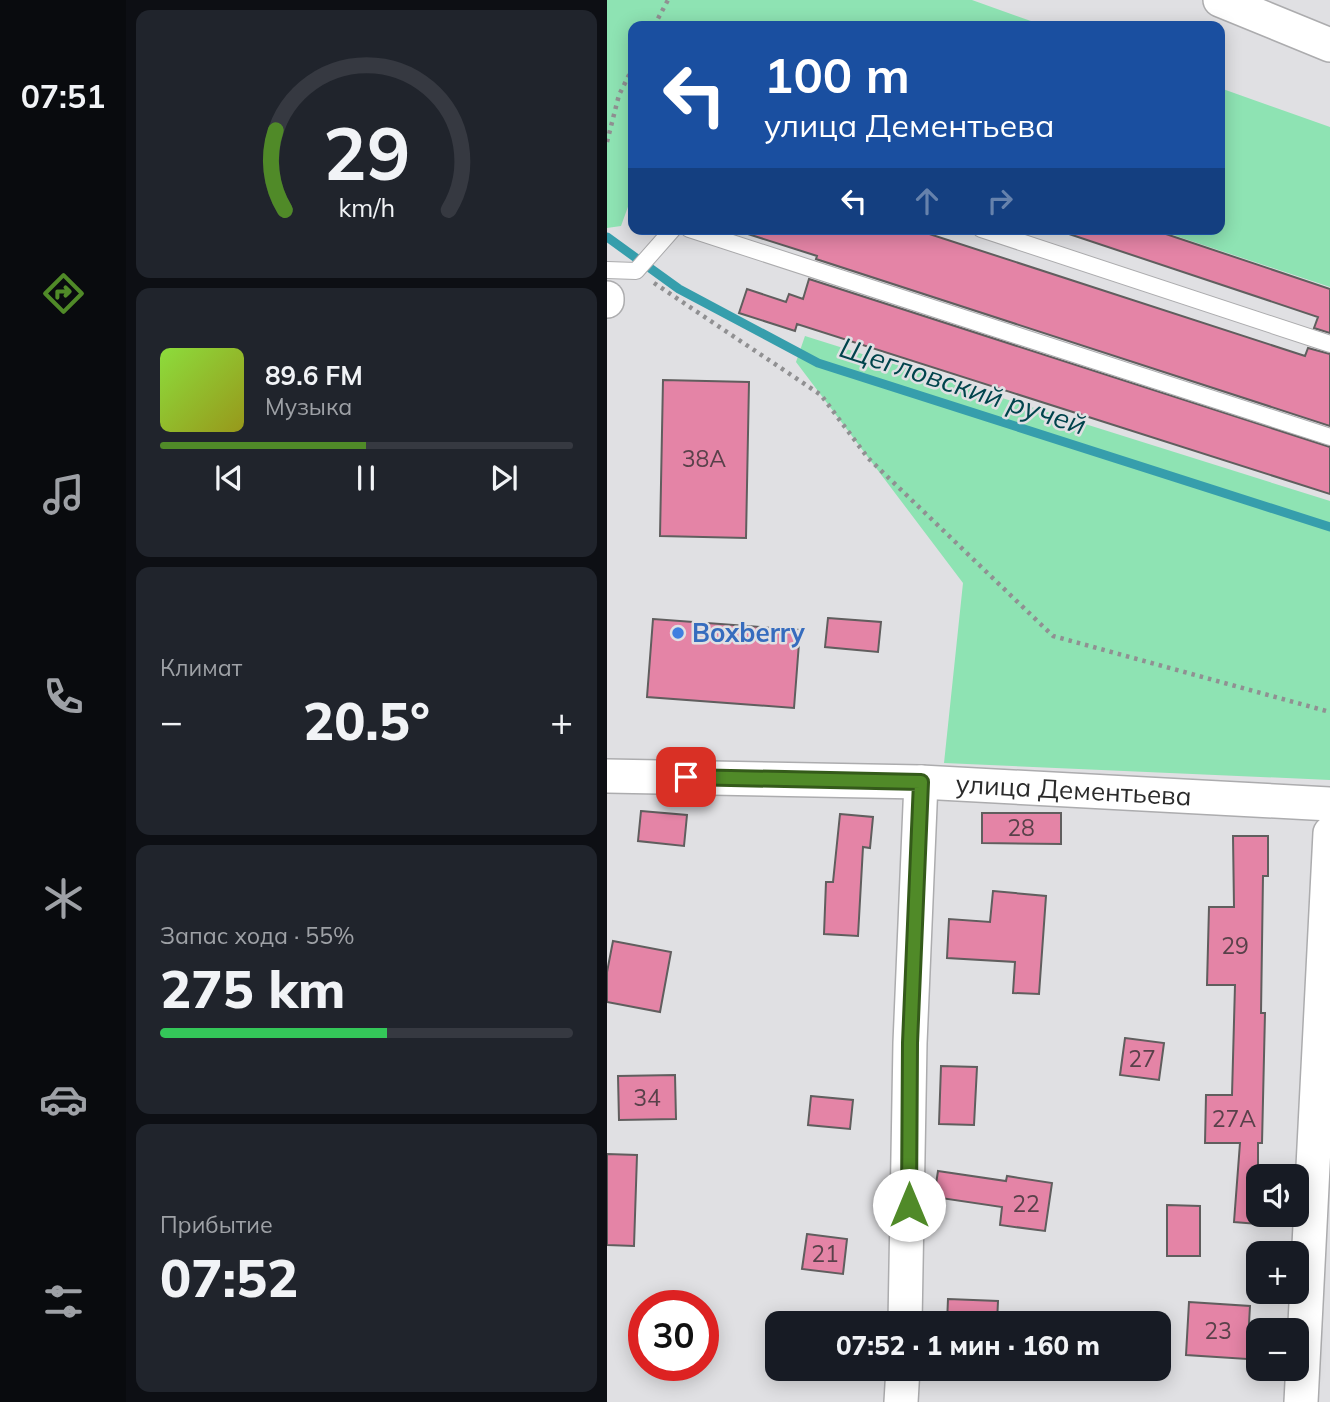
<!DOCTYPE html>
<html lang="ru">
<meta charset="utf-8">
<style>
body{margin:0;font-family:Mulish,sans-serif;background:#20242c;color:#f1f3f6;height:100vh;display:flex;flex-direction:column;font-size:26px;white-space:nowrap}
*{box-sizing:border-box;margin:0}
p{font-size:23px;color:#9ea1a6}
.icon{flex:none;width:38px;height:38px;fill:none;stroke:currentColor;stroke-width:2;stroke-linecap:round;stroke-linejoin:round}
.map{position:relative;flex:1;overflow:hidden}
.side{display:flex;flex-direction:column;gap:10px;padding:10px;background:#0d0f14;width:481px}
.side>*{flex:none}
.guide{position:absolute;left:21px;top:21px;width:597px;height:214px;border-radius:14px;box-shadow:0 4px 18px #0003;background:#1a4fa0;color:#fff;overflow:hidden}
.tools{position:absolute;left:639px;top:1164px;display:grid;gap:14px}
.tools a{display:grid;place-items:center;width:63px;height:63px;border-radius:14px;background:#171b24;box-shadow:0 4px 18px #0003;font-size:35px}
.speed{position:absolute;left:21px;top:1290px;display:flex;gap:14px;font-size:35px;font-weight:700;text-align:center}
.speed>*{display:grid;place-content:center;width:91px;height:91px;border-radius:50%;background:#171b24;box-shadow:0 4px 18px #0003;line-height:1}
.speed .limit{border:10px solid #d22;background:#fff;color:#111}
.pin{position:absolute;display:grid;place-items:center;width:60px;height:60px;color:#fff;margin:-30px;border-radius:14px;box-shadow:0 4px 10px #0006}
.me{position:absolute;width:77px;margin:-38px;rotate:0deg;stroke-linejoin:round;filter:drop-shadow(0 0 5px #0008)}
.turn{display:flex;align-items:center;gap:24px;height:147px;padding:0 21px;font-size:32px}
.turn .icon{width:91px;height:91px;stroke-width:2.5}
.turn b{display:block;font-size:49px;line-height:60px}
.lanes{display:flex;align-items:center;height:66px;padding:0 21px;background:#0003;justify-content:center;gap:35px;direction:ltr}
.lanes .off{opacity:.35}
.big{font-size:52px;font-weight:800;line-height:1.1}
.side .widget{flex:1;display:flex;flex-direction:column;justify-content:center;gap:10px;min-width:0;padding:0 24px;border-radius:14px;background:#20242c}
.side .dial{align-items:center;gap:0}
.dial svg{height:182px;overflow:visible;fill:none;stroke:#363941;stroke-width:7;stroke-linecap:round;text-anchor:middle}
.dial text{fill:#f1f3f6;stroke:none}
.song{display:flex;align-items:center;gap:21px}
.cover{width:84px;height:84px;border-radius:10px;background:linear-gradient(135deg,hsl(90 70% 55%),hsl(60 70% 35%))}
.played{height:7px;border-radius:4px;background:linear-gradient(90deg,#508a28 50%,#363941 50%)}
.keys{display:flex;justify-content:space-around;direction:ltr}
.heat{display:flex;justify-content:space-between;align-items:center;font-size:38px;direction:ltr}
.charge{height:10px;border-radius:5px;background:linear-gradient(90deg,#34c759 55%,#363941 0)}
.trip{position:absolute;left:158px;top:1311px;width:406px;height:70px;border-radius:14px;background:#171b24;box-shadow:0 4px 18px #0003;font-weight:800;line-height:70px;text-align:center}
main{display:flex;flex:1;min-height:0}
.menu{display:flex;flex-direction:column;width:126px;justify-content:space-around;align-items:center;background:#090b0e;color:#9ea1a6}
.menu .icon{width:49px;height:49px}
.menu .active{color:#508a28}
.menu b{font-size:32px;color:#f1f3f6}
.map>svg:first-child{display:block}
.green{fill:#8ee3b3}
.lines{fill:none;stroke-linecap:round;stroke-linejoin:round}
.stream{stroke:#369eac;stroke-width:9}
.building{fill:#e484a6;stroke:#605e5e;stroke-width:2}
.lane-casing{stroke:#acacae;stroke-width:18}
.street-casing{stroke:#acacae;stroke-width:36}
.path{stroke:#909092;stroke-width:4.5;stroke-dasharray:3.5 5;stroke-linecap:butt}
.lane{stroke:#fff;stroke-width:16}
.street{stroke:#fff;stroke-width:33}
.route-casing{stroke:#345a1a;stroke-width:18}
.route{stroke:#508a28;stroke-width:12}
.shop-dot{fill:#3f7fe0;stroke:#e0e0e3;stroke-width:2.5}
.labels{text-anchor:middle;stroke-width:5;stroke-linejoin:round;paint-order:stroke}
.number-label{font-size:23px;fill:#59414a}
.shop-label{font-size:26px;font-weight:bold;fill:#366cbe;stroke:#e0e0e3;text-anchor:start}
.street-label{font-size:26px;fill:#2b2b2b;stroke:#e0e0e3}
.water-label{font-size:28px;font-style:italic;fill:#00444c;stroke:#e0e0e3}
</style>
<main>
<nav class="menu">
<b>07:51</b>
<svg class="icon active" aria-label="directions" viewBox="0 0 24 24"><path d="M12 3l9 9-9 9-9-9zM9 14v-3h6M13 9l2 2-2 2"/></svg>
<svg class="icon" aria-label="music" viewBox="0 0 24 24"><path d="M9 18V5l10-2v13"/><circle cx="6" cy="18" r="3"/><circle cx="16" cy="16" r="3"/></svg>
<svg class="icon" aria-label="phone" viewBox="0 0 24 24"><path d="M5 4h4l2 5-3 2q2 4 5 5l2-3 5 2v4C11 20 4 13 5 4z"/></svg>
<svg class="icon" aria-label="climate" viewBox="0 0 24 24"><path d="M12 3v18M4 7l16 10M4 17L20 7"/></svg>
<svg class="icon" aria-label="car" viewBox="0 0 24 24"><path d="M5 17H2v-5l4-1 3-4h7l3 4 3 1v5h-3M9 17h6M6 11h13"/><circle cx="7" cy="17" r="2"/><circle cx="17" cy="17" r="2"/></svg>
<svg class="icon" aria-label="filters" viewBox="0 0 24 24"><path d="M4 7h16M4 17h16"/><circle cx="9" cy="7" r="2"/><circle cx="15" cy="17" r="2"/></svg>
</nav>
<section class="side">
<div class="widget dial"><svg viewBox="0 0 100 80">
<path d="M14 69A42 42 0 1 1 86 69"/>
<path d="M14 69A42 42 0 0 1 10 34" stroke="#508a28"/>
<text x="50" y="56" font-size="32" font-weight="700">29</text>
<text x="50" y="72" font-size="11">km/h</text>
</svg></div>
<div class="widget">
<div class="song"><i class="cover"></i><div><b>89.6 FM</b><p>Музыка</p></div></div>
<div class="played"></div>
<div class="keys"><svg class="icon" aria-label="previous" viewBox="0 0 24 24"><path d="M18 5L8 12l10 7zM5 5v14"/></svg><svg class="icon" aria-label="pause" viewBox="0 0 24 24"><path d="M8 5v14M16 5v14"/></svg><svg class="icon" aria-label="next" viewBox="0 0 24 24"><path d="M6 5l10 7-10 7zM19 5v14"/></svg></div>
</div>
<div class="widget"><p>Климат</p>
<div class="heat"><a>−</a><b class="big">20.5°</b><a>+</a></div>
</div>
<div class="widget"><p>Запас хода · 55%</p><b class="big">275 km</b><div class="charge"></div></div>
<div class="widget"><p>Прибытие</p><b class="big">07:52</b></div>
</section>
<div class="map">
<svg width="723" height="1402" viewBox="0 0 723 1402">
<rect width="100%" height="100%" fill="#e0e0e3"/>
<path class="green" d="M0 0H365L438 26H26V193L14 226 0 228Z
M613 88 723 127V287L548 229H612Z
M198 336 723 501V780L337 763 356 583 189 362Z"/>
<g class="lines">
<path class="stream" d="M0 237 72 289 211 363 723 527"/>
</g>
<path class="building" d="M142 229H307L698 356 701 348 723 354V426L209 259 210 256 141 234Z
M459 229H544L723 289V333L707 328 711 317 459 233Z
M202 279 723 447V494L190 324 188 331 132 313 140 289 179 302 182 294 196 299Z
M56 380 142 382 139 538 53 536Z
M221 618 274 622 271 652 218 647Z
M46 619 193 630 187 708 40 697Z
M34 811 80 815 77 846 31 841Z
M375 813H454V844L375 843Z
M233 814 266 817 263 848 256 847 251 936 217 934 219 882H226Z
M626 836H661V876H656L654 1013H658L655 1143H651V1224L627 1222 633 1143H598L599 1095H625L628 985H600L602 907H627Z
M386 891 439 896 432 994 406 993 408 962 340 958 342 919 383 922Z
M6 941 64 952 53 1012 0 1002V972Z
M518 1038 557 1043 552 1080 513 1075Z
M334 1066 370 1067 367 1125 332 1124Z
M68 1075 69 1119 12 1120 11 1076Z
M204 1096 246 1100 243 1129 201 1125Z
M0 1154 30 1155 27 1246 0 1245Z
M331 1171 399 1181 400 1176 445 1183 438 1231 393 1225 395 1207 327 1197Z
M560 1205 593 1206V1256H560Z
M200 1234 240 1239 236 1274 195 1269Z
M341 1299 391 1301 390 1323H340Z
M582 1302 643 1306 640 1359 579 1355Z"/>
<g class="lines">
<g class="lane-casing">
<path id="lane" d="M82 229 723 437
M374 229 723 344
M0 270 29 271 66 229"/>
</g>
<g class="street-casing">
<g id="street">
<path d="M613 0 723 45"/>
<path d="M0 298V301"/>
<path id="s1" d="M0 776 314 782 723 804"/>
<path d="M298 1323 303 1043 314 782"/>
<path d="M294 1402 296 1368"/>
<path d="M694 1402 723 833"/>
</g>
</g>
<path class="path" d="M47 26 61 0
M0 142 12 95 26 67
M47 283 214 395 261 458 446 636 723 712"/>
<use href="#lane" class="lane"/>
<use href="#street" class="street"/>
</g>
<g class="lines">
<g class="route-casing">
<path id="route" d="M79 777 314 782 303 1043 302 1205"/>
</g>
<use href="#route" class="route"/>
</g>
<circle class="shop-dot" cx="71" cy="633" r="7"/>
<g class="labels">
<g class="number-label">
<text x="97" y="467">38А</text>
<text x="414" y="836">28</text>
<text x="628" y="954">29</text>
<text x="535" y="1067">27</text>
<text x="40" y="1106">34</text>
<text x="627" y="1127">27А</text>
<text x="419" y="1212">22</text>
<text x="218" y="1262">21</text>
<text x="611" y="1339">23</text>
</g>
<g class="shop-label">
<text x="85" y="642">Boxberry</text>
</g>
<g class="street-label">
<text dy="9" stroke="none"><textPath href="#s1" startOffset="467">улица Дементьева</textPath></text>
</g>
<g class="water-label">
<text transform="translate(356 386) rotate(18)" y="10">Щегловский ручей</text>
</g>
</g>
</svg>
<div class="tools">
<a><svg class="icon" aria-label="sound" viewBox="0 0 24 24"><path d="M4 9h4l5-4v14l-5-4H4zM17 9q2 3 0 6"/></svg></a>
<a>+</a>
<a>−</a>
</div>
<div class="speed"><div class="limit">30</div></div>
<div class="pin" style="left:79px;top:777px;background:#d93025"><svg class="icon" aria-label="arrive" viewBox="0 0 24 24"><path d="M6 21V4h12l-3 4 3 4H6"/></svg></div>
<svg class="me" style="left:302px;top:1205px" viewBox="-20 -20 40 40"><circle r="19" fill="#fff"/><path d="M0-13L10 11 0 6-10 11z" fill="#508a28"/></svg>
<div class="trip">07:52 · 1 мин · 160 m</div>
<div class="guide">
<div class="turn"><svg class="icon" aria-label="left" viewBox="0 0 24 24"><path d="M17 20v-9H6M10 6l-5 5 5 5"/></svg><div><b>100 m</b>улица Дементьева</div></div>
<div class="lanes"><svg class="icon" aria-label="left" viewBox="0 0 24 24"><path d="M17 20v-9H6M10 6l-5 5 5 5"/></svg><svg class="icon off" aria-label="ahead" viewBox="0 0 24 24"><path d="M12 20V5M6 11l6-6 6 6"/></svg><svg class="icon off" aria-label="right" viewBox="0 0 24 24"><path d="M7 20v-9h11M14 6l5 5-5 5"/></svg></div>
</div>
</div>
</main>
